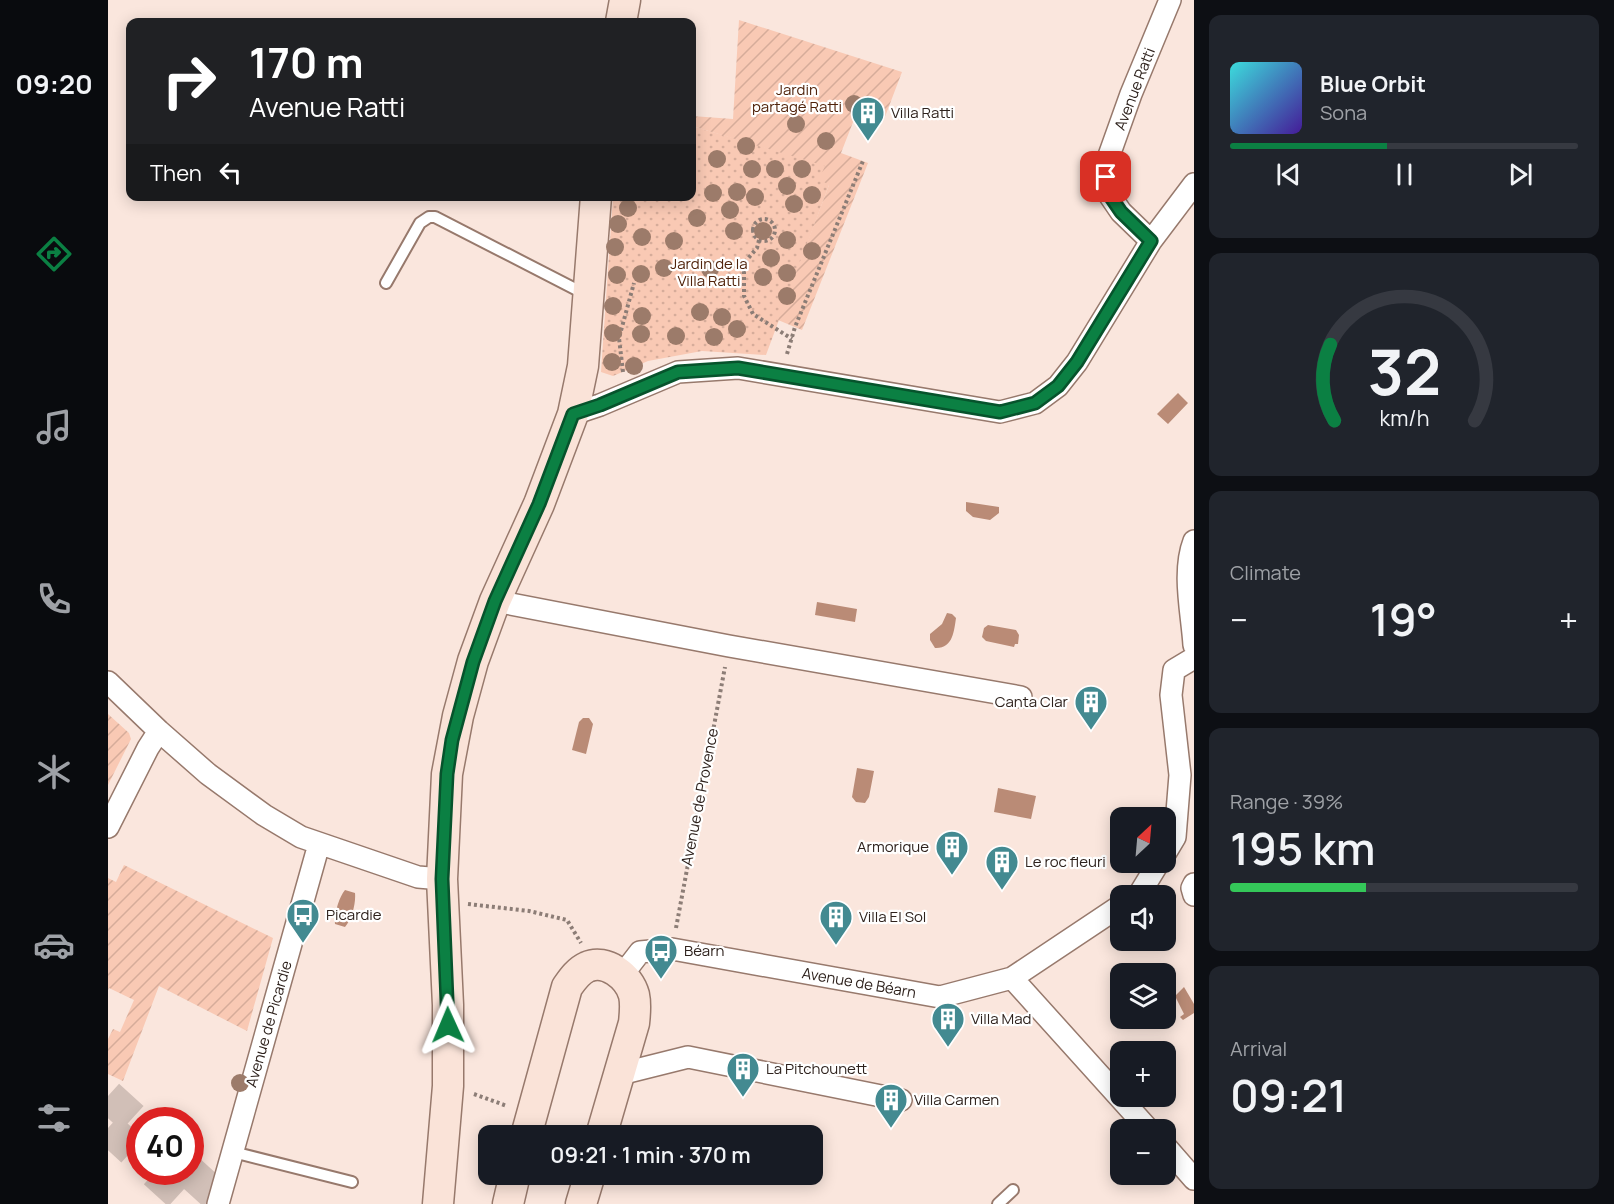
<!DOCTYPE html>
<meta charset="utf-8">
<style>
body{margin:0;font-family:Manrope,sans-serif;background:#20242c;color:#f1f3f6;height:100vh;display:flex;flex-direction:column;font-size:22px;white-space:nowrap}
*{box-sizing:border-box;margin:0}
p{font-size:20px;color:#9ea1a6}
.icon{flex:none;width:33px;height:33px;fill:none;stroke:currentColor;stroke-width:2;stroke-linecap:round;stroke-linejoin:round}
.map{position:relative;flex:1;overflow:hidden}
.side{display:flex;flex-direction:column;gap:15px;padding:15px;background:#0d0f14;width:420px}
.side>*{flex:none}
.hud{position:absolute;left:18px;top:18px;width:570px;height:183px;border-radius:12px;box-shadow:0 3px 15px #0003;background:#202124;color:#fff;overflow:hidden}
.needle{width:39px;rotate:26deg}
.tools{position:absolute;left:1002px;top:807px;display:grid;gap:12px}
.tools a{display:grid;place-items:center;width:66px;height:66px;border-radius:12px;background:#171b24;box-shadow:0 3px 15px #0003;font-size:30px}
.speed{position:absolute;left:18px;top:1107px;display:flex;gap:12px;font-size:30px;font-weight:700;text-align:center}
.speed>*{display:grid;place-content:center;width:78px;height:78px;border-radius:50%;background:#171b24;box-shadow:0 3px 15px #0003;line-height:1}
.speed .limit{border:9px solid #d22;background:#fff;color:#111}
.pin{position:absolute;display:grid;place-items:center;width:51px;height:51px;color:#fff;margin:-26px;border-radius:12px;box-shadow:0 3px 9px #0006}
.me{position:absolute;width:66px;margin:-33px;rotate:359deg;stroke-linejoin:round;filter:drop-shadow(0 0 4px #0008)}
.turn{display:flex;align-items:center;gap:21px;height:126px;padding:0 24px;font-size:27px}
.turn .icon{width:78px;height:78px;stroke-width:2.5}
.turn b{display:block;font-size:42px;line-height:51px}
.then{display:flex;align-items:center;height:57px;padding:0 24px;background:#0003;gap:12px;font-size:22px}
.big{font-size:45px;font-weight:600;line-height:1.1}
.side .tile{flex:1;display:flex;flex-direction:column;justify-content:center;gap:9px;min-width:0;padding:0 21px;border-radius:12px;background:#20242c}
.side .dial{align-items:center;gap:0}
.dial svg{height:156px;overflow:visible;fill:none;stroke:#363941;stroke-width:7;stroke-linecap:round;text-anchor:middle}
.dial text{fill:#f1f3f6;stroke:none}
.song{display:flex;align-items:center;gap:18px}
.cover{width:72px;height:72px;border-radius:9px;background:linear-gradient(135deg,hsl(180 70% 55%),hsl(260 70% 35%))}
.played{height:6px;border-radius:3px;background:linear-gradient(90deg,#0b8043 45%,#363941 45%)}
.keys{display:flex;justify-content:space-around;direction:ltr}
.heat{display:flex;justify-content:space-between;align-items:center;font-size:33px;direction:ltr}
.charge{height:9px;border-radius:4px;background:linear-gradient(90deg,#34c759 39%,#363941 0)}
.trip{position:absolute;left:370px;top:1125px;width:345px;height:60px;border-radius:12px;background:#171b24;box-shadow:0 3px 15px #0003;font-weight:600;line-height:60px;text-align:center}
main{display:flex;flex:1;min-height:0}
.tabs{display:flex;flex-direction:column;width:108px;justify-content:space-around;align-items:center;background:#090b0e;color:#9ea1a6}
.tabs .icon{width:42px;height:42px}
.tabs .selected{color:#0b8043}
.tabs b{font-size:27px;color:#f1f3f6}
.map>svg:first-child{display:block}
.grass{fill:url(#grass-dots)}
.garden{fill:url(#garden-furrows)}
.water{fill:#ba8b76}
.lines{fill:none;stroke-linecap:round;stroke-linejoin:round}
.highway-tunnel{stroke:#d1bfb7;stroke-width:33;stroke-dasharray:33 16;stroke-linecap:butt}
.lane-casing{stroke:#97796c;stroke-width:14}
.street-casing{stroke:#97796c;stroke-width:24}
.secondary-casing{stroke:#97796c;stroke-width:33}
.path{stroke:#8c7d76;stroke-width:4;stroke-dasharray:3 3;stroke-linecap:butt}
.lane{stroke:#fff;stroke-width:10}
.street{stroke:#fff;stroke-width:21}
.secondary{stroke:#fae3d8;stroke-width:30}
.tree{fill:#9c7b6a}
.route-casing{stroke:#07532c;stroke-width:15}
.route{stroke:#0b8043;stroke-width:10}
.labels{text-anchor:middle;stroke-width:4.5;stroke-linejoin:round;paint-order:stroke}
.street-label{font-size:15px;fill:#2e221d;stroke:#fff}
.park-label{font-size:15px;fill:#50230b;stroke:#fff}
.poi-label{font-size:15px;fill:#2e221d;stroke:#fff;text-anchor:start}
</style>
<main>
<nav class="tabs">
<b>09:20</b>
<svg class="icon selected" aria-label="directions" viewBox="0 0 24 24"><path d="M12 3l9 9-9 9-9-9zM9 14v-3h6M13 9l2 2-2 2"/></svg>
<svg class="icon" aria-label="music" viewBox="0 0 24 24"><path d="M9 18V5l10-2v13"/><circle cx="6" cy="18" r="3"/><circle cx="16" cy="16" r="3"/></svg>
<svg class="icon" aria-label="phone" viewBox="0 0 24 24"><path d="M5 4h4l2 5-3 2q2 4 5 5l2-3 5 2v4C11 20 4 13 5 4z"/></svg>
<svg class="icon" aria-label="climate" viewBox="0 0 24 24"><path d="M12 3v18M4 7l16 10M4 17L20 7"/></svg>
<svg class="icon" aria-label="car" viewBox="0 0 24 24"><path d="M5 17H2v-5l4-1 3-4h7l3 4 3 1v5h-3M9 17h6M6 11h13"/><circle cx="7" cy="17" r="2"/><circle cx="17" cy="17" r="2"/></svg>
<svg class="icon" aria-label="filters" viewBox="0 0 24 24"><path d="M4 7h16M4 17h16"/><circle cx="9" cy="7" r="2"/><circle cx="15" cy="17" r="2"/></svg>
</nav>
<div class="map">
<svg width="1086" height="1204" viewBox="0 0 1086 1204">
<defs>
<pattern id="grass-dots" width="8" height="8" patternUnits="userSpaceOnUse" patternTransform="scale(1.5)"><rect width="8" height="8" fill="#f9c9b4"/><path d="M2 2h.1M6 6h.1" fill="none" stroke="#d6ac9a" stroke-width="1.8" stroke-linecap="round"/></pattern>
<pattern id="garden-furrows" width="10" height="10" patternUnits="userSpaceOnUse" patternTransform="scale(1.5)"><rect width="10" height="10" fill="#f9c9b4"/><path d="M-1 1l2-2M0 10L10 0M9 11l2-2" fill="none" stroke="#d6ac9a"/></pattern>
</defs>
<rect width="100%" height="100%" fill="#fae6dd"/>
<path class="grass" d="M584 126 717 165 721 185 658 355 594 351 540 361 505 376 493 372 505 197 584 196Z"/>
<path class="garden" d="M631 20 794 72 775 122 763 117 761 121 747 117 733 153 760 163 694 330 670 320 721 185 711 179 717 166 584 126V116L625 119Z
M0 714 21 733 23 739 0 785Z
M16 865 165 938 139 1031 51 986 15 1081 0 1074V1039L5 1029 12 1032 26 1000 1 988 0 990V878L8 882Z"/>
<path class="water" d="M1070 393 1080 403 1060 424 1049 414Z
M858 502 891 507V513L882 520 865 517 858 511Z
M709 602 749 609 747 622 707 615Z
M839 613 844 614 848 618C846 631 845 649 827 648L822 640V634L834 624Z
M880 625 908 630 911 635 910 644H907L906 647 878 641 874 637 876 628Z
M475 718H481L485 724 478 754 464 750 471 722Z
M749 768 766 771 761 797 757 803 748 802 744 797Z
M890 788 928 796 923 819 886 812Z
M237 890 247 893C248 903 244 919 237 927L227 924C226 914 231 897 237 890Z
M1076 987 1086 1004V1013L1075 1020 1072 1017 1076 1014 1067 996Z"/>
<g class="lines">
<path class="highway-tunnel" d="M0 1096 32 1125
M0 1128 32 1157
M47 1172 82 1204
M82 1172 117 1204"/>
<g class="lane-casing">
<path id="lane" d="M278 283 312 223 321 217H327L477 294
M125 1152 244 1182
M890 1204 905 1190"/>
</g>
<g class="street-casing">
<path id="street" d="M1043 241 1013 212 998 190V164L1023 94 1062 0
M465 414 492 405 570 372 630 368 892 412 927 403 950 386 969 362 1043 241 1086 184
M1086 541C1074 572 1084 613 1086 645
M387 601 621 646 913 697
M0 682 51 731 100 774 156 815 193 837 310 877 334 879
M0 827 40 748 51 731
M1058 852 1067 837 1072 775 1063 695 1066 670 1086 658
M1086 884 1084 888 1086 895
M1029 896 1032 893 1051 862
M515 974 532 952 564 949 832 997 904 978 1012 906
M904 978 1041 1130
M512 1074 580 1057 793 1100
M1058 1147 1086 1179
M110 1204 211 844"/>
</g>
<g class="secondary-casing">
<path id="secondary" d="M513 22 517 0
M418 1136 459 987C464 980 470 971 479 967 498 958 521 977 526 995 528 1004 527 1014 526 1023L493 1136
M330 1204 340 1086V1005L334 879 339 774 350 716 365 661 387 601 431 504 465 414 475 366 488 196
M400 1204 407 1174
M473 1204 482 1174"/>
</g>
<path class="path" d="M645 230a11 11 0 1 1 22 0a11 11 0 1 1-22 0Z
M651 240 649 248 636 263V296L645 314 684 339
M679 354 687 327 755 161
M515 372 511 338 526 283
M360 904 421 911 459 920 473 943
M568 928 617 667
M366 1094 399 1106"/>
<use href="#lane" class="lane"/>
<use href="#street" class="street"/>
<use href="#secondary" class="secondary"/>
</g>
<g class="tree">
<circle cx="746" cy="104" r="9"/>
<circle cx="688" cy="124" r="9"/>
<circle cx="718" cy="141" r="9"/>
<circle cx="638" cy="146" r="9"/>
<circle cx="609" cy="159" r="9"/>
<circle cx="644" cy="169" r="9"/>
<circle cx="667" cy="169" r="9"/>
<circle cx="694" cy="169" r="9"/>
<circle cx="679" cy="186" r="9"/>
<circle cx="629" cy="192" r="9"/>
<circle cx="605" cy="193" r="9"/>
<circle cx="704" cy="195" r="9"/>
<circle cx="647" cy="197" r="9"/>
<circle cx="686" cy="204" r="9"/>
<circle cx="520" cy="208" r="9"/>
<circle cx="622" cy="210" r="9"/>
<circle cx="589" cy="218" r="9"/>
<circle cx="510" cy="224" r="9"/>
<circle cx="626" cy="231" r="9"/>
<circle cx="655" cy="231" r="9"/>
<circle cx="534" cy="237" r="9"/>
<circle cx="679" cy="240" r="9"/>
<circle cx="566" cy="241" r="9"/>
<circle cx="507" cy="247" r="9"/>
<circle cx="704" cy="251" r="9"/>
<circle cx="663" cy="258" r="9"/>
<circle cx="556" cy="268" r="9"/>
<circle cx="602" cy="269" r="9"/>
<circle cx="679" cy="273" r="9"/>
<circle cx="533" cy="274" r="9"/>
<circle cx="509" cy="275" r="9"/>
<circle cx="655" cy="277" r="9"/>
<circle cx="679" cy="296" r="9"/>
<circle cx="505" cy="306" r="9"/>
<circle cx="592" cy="312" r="9"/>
<circle cx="534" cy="316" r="9"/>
<circle cx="614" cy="317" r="9"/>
<circle cx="629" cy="329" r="9"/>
<circle cx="505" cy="333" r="9"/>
<circle cx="533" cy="334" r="9"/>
<circle cx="568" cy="336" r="9"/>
<circle cx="606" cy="337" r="9"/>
<circle cx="504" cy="362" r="9"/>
<circle cx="526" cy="366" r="9"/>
<circle cx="132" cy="1083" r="9"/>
</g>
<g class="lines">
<g class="route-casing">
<path id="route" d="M340 1025 334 879 339 774 344 740 365 662 387 601 431 504 465 414 492 405 570 372 630 368 892 412 927 403 950 386 969 362 1043 241 1013 212 998 190V177"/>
</g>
<use href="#route" class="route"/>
</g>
<defs>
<g id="building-pin" transform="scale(1.725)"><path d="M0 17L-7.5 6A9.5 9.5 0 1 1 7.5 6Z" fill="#438a91" stroke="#fff"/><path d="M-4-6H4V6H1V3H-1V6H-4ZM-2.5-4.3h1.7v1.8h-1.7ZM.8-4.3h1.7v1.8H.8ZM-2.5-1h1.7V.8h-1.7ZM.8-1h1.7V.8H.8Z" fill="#fff"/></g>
<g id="bus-pin" transform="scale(1.725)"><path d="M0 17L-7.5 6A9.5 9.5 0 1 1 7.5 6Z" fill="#438a91" stroke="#fff"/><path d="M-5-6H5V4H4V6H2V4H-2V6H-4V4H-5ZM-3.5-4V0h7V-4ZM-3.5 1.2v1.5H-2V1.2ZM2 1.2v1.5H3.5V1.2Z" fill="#fff"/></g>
</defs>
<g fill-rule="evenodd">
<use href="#building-pin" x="760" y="113"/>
<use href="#building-pin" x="983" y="702"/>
<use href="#building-pin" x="844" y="847"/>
<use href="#building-pin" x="894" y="862"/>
<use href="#bus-pin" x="195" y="915"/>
<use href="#building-pin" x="728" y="917"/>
<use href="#bus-pin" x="553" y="951"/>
<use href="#building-pin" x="840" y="1019"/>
<use href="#building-pin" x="635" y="1069"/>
<use href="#building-pin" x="783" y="1100"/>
</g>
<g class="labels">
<g class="street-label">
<text transform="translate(1027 89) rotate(-69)" y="5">Avenue Ratti</text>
<text transform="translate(592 797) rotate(-79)" y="5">Avenue de Provence</text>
<text transform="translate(751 983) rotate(10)" y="5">Avenue de Béarn</text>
<text transform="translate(161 1024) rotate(-74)" y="5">Avenue de Picardie</text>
</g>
<g class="park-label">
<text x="689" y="95">Jardin<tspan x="689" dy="17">partagé Ratti</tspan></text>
<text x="601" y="269">Jardin de la<tspan x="601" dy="17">Villa Ratti</tspan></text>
</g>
<g class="poi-label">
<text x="783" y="118">Villa Ratti</text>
<text x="960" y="707" text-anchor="end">Canta Clar</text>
<text x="821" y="852" text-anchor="end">Armorique</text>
<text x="917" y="867">Le roc fleuri</text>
<text x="218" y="920">Picardie</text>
<text x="751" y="922">Villa El Sol</text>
<text x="576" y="956">Béarn</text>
<text x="863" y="1024">Villa Mad</text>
<text x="658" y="1074">La Pitchounett</text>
<text x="806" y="1105">Villa Carmen</text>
</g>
</g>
</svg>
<div class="tools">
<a><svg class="needle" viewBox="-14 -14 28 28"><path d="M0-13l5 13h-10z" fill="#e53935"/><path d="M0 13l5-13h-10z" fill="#9ea1a6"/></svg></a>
<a><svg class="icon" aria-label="sound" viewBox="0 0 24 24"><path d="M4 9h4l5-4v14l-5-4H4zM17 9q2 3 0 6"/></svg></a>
<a><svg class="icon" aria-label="layers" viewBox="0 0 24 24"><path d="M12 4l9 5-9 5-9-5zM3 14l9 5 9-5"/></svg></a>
<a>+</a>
<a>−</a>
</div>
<div class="speed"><div class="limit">40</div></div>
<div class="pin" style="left:998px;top:177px;background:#d93025"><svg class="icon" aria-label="arrive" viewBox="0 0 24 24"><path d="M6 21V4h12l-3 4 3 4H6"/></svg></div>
<svg class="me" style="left:340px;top:1025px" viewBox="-20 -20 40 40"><path d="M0-17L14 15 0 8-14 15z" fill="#0b8043" stroke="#fff" stroke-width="4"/></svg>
<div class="trip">09:21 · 1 min · 370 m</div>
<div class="hud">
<div class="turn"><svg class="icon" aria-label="right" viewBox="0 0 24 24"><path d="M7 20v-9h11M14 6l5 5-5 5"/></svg><div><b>170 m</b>Avenue Ratti</div></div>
<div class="then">Then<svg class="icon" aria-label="left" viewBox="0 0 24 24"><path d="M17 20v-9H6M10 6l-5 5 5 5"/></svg></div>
</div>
</div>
<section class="side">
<div class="tile">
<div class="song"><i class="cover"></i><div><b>Blue Orbit</b><p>Sona</p></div></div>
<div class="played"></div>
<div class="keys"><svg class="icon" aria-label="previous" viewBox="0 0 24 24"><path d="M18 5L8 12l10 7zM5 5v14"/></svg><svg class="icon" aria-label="pause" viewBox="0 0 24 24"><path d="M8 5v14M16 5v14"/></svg><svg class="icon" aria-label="next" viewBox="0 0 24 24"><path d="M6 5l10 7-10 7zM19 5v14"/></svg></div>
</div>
<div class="tile dial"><svg viewBox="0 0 100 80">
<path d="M14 69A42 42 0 1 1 86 69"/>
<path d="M14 69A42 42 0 0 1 12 30" stroke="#0b8043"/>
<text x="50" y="56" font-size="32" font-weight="700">32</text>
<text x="50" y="72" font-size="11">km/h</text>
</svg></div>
<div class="tile"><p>Climate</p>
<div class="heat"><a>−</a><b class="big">19°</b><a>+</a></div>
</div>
<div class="tile"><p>Range · 39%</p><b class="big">195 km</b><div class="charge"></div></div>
<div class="tile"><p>Arrival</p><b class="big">09:21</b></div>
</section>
</main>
